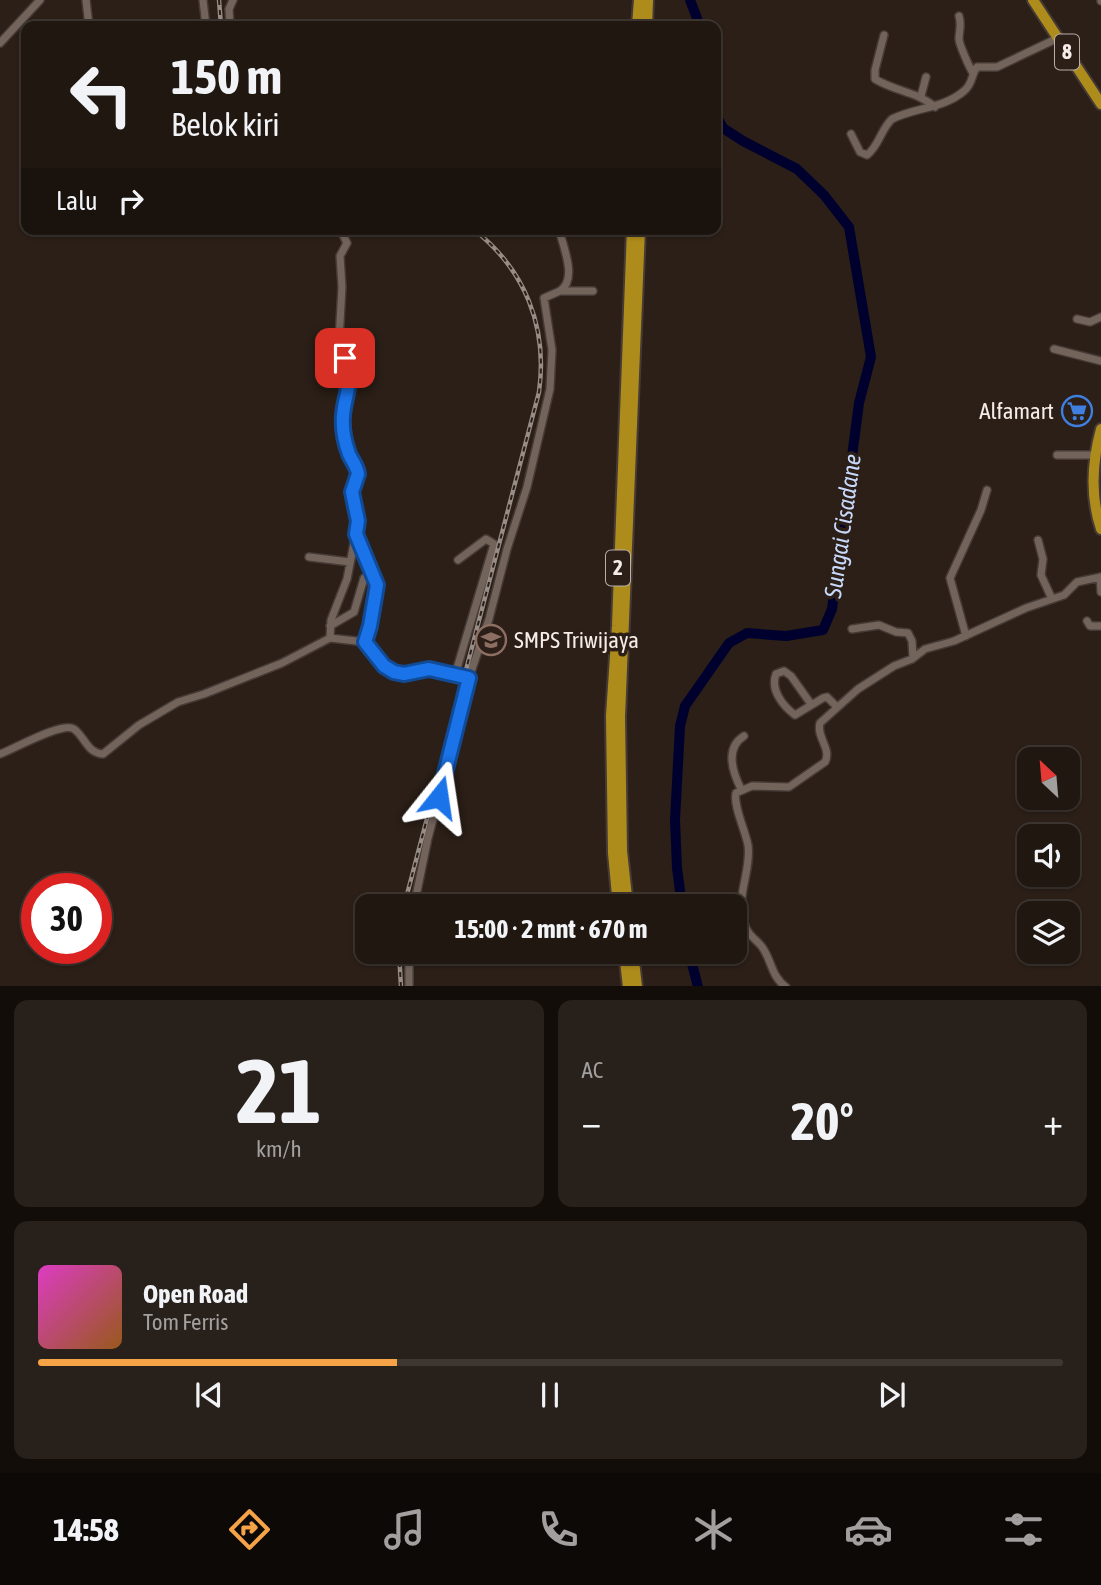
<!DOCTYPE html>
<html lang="id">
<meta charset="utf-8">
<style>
body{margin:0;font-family:"Asap Condensed",sans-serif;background:#28201a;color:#f1f3f6;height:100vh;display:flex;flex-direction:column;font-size:26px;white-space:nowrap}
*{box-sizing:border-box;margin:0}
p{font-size:23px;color:#a29f9f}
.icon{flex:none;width:38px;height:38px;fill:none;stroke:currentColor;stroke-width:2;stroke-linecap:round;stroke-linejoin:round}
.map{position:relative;height:986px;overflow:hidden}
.details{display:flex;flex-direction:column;gap:14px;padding:14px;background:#120d09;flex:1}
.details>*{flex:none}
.guide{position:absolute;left:21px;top:21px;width:700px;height:214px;border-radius:14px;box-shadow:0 2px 5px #0004,0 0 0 2px #3d3631;background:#201711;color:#f1f3f6;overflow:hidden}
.needle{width:46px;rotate:334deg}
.tools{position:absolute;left:1017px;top:747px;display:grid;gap:14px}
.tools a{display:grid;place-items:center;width:63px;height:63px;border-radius:14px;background:#201711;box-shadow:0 2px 5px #0004,0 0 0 2px #3d3631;font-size:35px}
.speed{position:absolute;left:21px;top:873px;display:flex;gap:14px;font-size:35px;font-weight:700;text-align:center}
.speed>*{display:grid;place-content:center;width:91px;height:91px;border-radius:50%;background:#201711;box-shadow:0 2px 5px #0004,0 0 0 2px #3d3631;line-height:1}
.speed .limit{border:10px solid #d22;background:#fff;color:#111}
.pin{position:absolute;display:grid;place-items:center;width:60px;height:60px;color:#fff;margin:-30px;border-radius:14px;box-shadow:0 4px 10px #0006}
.me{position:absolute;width:77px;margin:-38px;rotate:15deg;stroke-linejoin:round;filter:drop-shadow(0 0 5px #0008)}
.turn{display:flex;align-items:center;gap:24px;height:147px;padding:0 35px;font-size:32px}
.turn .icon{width:91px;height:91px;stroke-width:2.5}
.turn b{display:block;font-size:49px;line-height:60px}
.then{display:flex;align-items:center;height:66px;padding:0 35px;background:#0003;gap:14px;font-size:26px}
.big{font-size:52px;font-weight:700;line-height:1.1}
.details .card{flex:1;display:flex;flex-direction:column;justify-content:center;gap:10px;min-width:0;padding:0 24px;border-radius:14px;background:#28201a}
.details .dial{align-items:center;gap:0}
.dial b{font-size:91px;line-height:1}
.song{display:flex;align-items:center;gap:21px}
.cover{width:84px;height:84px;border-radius:10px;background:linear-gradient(135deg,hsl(310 70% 55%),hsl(30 70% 35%))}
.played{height:7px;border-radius:4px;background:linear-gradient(90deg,#f6a247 35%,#3d3631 35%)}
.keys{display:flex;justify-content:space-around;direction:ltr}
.heat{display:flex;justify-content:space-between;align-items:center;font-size:38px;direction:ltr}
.details .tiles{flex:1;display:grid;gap:14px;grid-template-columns:1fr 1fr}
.card:last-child{grid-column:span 2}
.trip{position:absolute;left:355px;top:894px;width:392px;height:70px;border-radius:14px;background:#201711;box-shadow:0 2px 5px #0004,0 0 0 2px #3d3631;font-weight:700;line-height:70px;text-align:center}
.dock{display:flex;height:112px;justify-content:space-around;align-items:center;background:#0d0907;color:#a29f9f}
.dock .icon{width:49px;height:49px}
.dock .current{color:#f6a247}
.dock b{font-size:32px;color:#f1f3f6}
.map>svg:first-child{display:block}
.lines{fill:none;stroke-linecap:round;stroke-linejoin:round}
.river{stroke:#00002e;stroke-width:10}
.minor-casing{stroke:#453a36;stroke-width:10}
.highway-casing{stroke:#453a36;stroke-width:14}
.minor{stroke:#73645b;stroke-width:7}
.highway{stroke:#ae8c1b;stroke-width:10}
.rail-casing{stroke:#978c86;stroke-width:4.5}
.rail{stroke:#2b1f17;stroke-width:2;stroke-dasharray:5;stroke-linecap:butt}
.route-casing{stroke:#114b97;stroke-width:18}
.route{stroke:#1a73e8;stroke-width:12}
.labels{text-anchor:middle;stroke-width:7;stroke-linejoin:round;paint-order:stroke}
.shield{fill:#2b1f17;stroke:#b9afa9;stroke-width:2}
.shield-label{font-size:21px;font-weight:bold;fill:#f6ede8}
.poi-label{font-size:23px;fill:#f6ede8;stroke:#2b1f17;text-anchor:end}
.water-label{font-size:24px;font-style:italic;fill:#c8d9fb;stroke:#2b1f17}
</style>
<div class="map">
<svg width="1101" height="987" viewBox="0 0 1101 987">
<rect width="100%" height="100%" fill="#2b1f17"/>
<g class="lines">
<path class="river" d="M690 0 700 26
M682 906 677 868 675 820 680 726 685 706 729 643 747 633 786 636 823 630 832 609 859 403 871 357 849 227 824 195 797 169 743 141 723 128 716 115
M689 952 698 987"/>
<g class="minor-casing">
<path id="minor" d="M86 0 89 26
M203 0 206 26
M1101 0V1
M959 16C962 25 959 30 959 39 959 44 970 69 973 73
M230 26 229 9 233 0
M884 35 875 70V79C894 91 918 92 935 107
M0 43 40 0
M921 96 926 77
M851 134 860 152 867 155C879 146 881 129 892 119 916 107 943 109 964 91 973 84 971 75 977 67H997L1058 38
M559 229C563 247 578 279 560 291
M1077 319 1090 322 1101 317
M1054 349 1101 361
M1057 455H1094
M356 534 377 585 370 626 365 642
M1038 540 1043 559 1041 575 1052 599
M309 557 350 562
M1100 577 1101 592
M1087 621 1090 626H1101
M330 626 354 612 364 578
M852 629 879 625 896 632 908 633 912 641 913 658
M966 636 950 578 981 510 987 490
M330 638 331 620 347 579 357 528 352 492 358 471 349 453 343 426 345 404 349 387V369L340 350 339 340 342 287 340 256 347 243 340 229
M455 675 494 544 486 539 458 560
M469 678 489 619 507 549 527 487 550 389 552 350 544 298 560 291H593
M811 704 791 676 784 671 776 674C770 690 783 706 795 715L823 698 827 697 837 707
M0 754C14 749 63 721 74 729 85 737 87 753 103 754L139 725 178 702 204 694 282 663 330 638 365 642 372 648 384 666 398 673 425 669 469 678 457 732 428 838 414 906
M741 789C732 771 725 748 744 736
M409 952V987
M786 987C772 977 772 963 764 950 760 942 751 938 747 930 732 900 752 874 748 845 745 830 733 805 736 793L752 786 789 787 825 762C832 749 816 737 820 723L858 689 894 666 912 659 925 649 954 641 1026 608 1064 595 1077 582 1101 577"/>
</g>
<g class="highway-casing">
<path id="highway" d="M1033 0 1101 104
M637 26 639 0
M647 26 648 0
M1101 429C1092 462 1090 496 1101 529
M618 906 613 853 611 716 617 626 632 229
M628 906 622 851 620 717 640 229
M624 952 628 987
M633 952 637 987"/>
</g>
<use href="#minor" class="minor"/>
<use href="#highway" class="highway"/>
<g class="rail-casing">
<path id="rail" d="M219 0 221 26
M404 906 539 392C548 327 525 269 473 229
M399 952 401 987"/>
</g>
<use href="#rail" class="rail"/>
</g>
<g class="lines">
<g class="route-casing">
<path id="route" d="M345 358C355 377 344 397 343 416 342 428 345 443 349 454 352 461 357 466 358 474L352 492 358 521 356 534 377 585 370 626 365 642 384 666 394 672 404 674 429 669 469 678 439 797"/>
</g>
<use href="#route" class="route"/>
</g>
<defs>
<g id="supermarket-ring" transform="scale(1.575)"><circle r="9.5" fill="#2b1f17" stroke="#3f7fe0" stroke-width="1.5"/><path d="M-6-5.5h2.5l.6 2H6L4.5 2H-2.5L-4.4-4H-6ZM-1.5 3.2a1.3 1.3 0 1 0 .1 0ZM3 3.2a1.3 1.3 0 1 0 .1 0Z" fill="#3f7fe0"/></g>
<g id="school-ring" transform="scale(1.575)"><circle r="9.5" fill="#2b1f17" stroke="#8d6e63" stroke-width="1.5"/><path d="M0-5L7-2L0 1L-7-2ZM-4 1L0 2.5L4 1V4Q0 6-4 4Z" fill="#8d6e63"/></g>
</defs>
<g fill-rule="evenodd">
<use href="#supermarket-ring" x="1077" y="411"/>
<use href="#school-ring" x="491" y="640"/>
</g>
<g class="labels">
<g class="shield">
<rect x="1055" y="34.5" width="24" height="35" rx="5"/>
<rect x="606" y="550.5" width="24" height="35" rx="5"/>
</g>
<g class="shield-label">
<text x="1067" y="59">8</text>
<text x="618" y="575">2</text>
</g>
<g class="poi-label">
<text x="1054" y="419">Alfamart</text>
<text x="514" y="648" text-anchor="start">SMPS Triwijaya</text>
</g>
<g class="water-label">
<text transform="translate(843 526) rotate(-82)" y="8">Sungai Cisadane</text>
</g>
</g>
</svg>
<div class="tools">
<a><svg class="needle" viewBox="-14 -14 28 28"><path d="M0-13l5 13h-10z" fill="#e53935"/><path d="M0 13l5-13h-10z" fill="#a29f9f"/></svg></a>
<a><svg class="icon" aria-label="sound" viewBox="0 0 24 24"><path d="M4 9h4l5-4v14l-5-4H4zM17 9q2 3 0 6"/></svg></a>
<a><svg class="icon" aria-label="layers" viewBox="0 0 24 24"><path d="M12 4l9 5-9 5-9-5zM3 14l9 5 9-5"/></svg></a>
</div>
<div class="speed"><div class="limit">30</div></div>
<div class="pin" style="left:345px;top:358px;background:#d93025"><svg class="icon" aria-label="arrive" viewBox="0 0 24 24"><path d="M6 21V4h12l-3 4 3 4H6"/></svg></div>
<svg class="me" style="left:439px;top:797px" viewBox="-20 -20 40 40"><path d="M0-17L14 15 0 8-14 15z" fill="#1a73e8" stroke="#fff" stroke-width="4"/></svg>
<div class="trip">15:00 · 2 mnt · 670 m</div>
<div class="guide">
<div class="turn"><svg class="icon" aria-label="left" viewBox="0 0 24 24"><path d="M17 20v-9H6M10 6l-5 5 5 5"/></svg><div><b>150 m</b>Belok kiri</div></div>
<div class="then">Lalu<svg class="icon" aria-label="right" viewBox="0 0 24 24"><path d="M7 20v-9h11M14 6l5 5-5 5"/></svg></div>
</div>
</div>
<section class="details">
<div class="tiles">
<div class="card dial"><b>21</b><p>km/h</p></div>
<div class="card"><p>AC</p>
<div class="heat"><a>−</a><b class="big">20°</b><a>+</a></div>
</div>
<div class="card">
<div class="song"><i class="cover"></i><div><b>Open Road</b><p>Tom Ferris</p></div></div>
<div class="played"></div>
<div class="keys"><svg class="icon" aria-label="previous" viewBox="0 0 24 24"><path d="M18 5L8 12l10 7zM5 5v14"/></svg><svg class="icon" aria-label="pause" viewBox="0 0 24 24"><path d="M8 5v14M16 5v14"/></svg><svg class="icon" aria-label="next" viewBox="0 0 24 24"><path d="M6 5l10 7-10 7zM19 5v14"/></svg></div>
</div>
</div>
</section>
<nav class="dock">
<b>14:58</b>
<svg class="icon current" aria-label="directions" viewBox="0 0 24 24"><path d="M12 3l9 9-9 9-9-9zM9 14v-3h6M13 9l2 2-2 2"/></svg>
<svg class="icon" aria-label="music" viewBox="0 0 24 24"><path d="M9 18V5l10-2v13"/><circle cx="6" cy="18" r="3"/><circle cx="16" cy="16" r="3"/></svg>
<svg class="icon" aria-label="phone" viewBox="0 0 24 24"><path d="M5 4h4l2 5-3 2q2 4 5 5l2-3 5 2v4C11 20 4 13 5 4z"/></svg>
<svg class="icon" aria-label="climate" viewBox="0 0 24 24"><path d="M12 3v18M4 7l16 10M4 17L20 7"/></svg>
<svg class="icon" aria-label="car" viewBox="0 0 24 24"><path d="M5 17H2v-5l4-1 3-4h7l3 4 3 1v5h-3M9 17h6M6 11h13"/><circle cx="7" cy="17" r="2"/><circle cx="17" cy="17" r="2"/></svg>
<svg class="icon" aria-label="filters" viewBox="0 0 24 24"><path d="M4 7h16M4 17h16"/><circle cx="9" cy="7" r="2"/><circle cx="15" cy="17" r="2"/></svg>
</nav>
